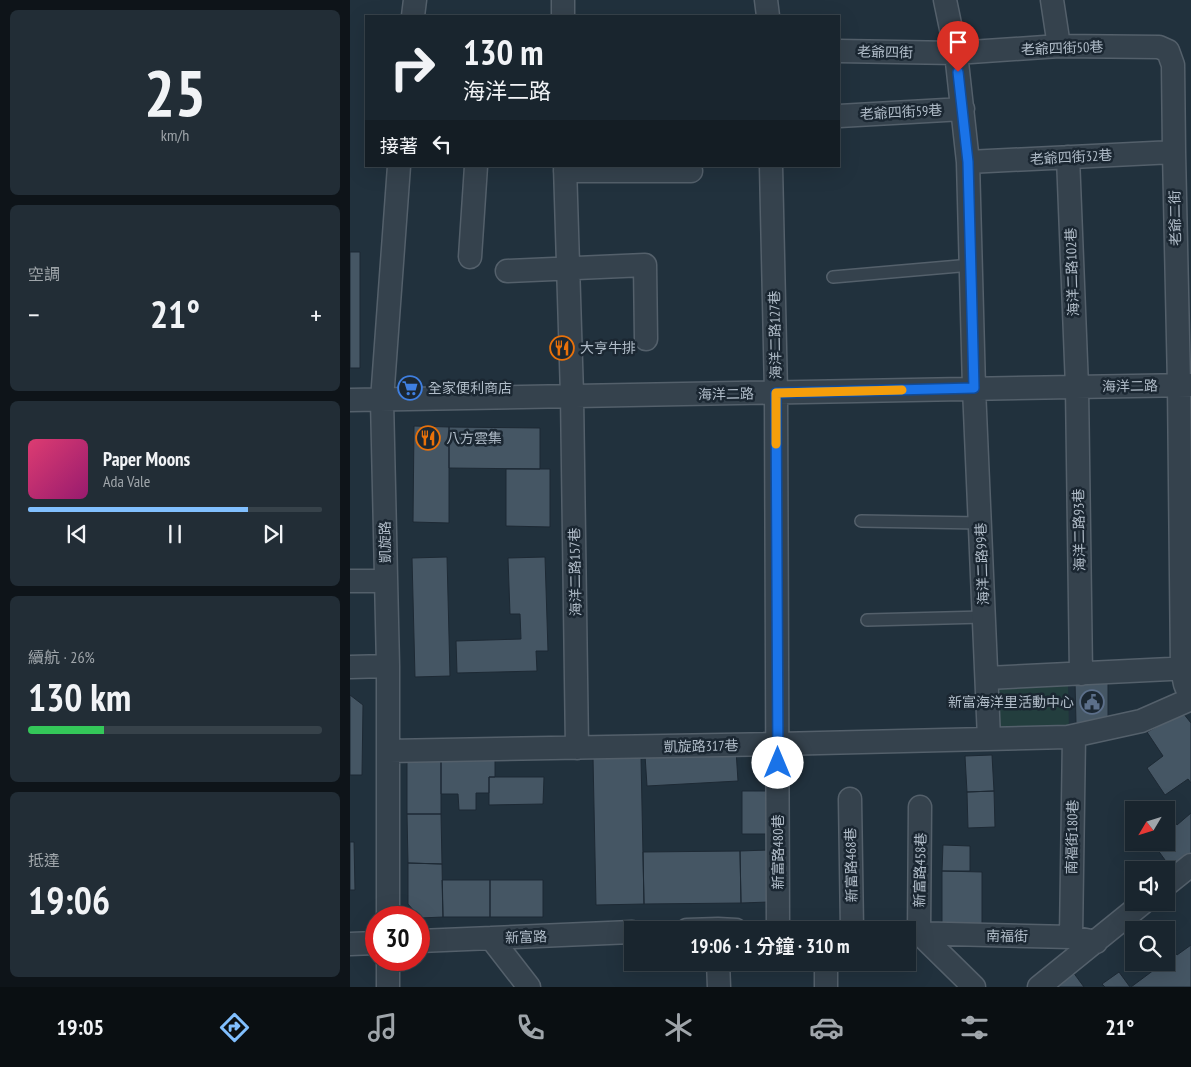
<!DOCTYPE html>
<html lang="zh-TW">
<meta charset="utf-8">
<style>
body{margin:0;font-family:"PT Sans Narrow","Noto Sans TC",sans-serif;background:#222d36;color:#f1f3f6;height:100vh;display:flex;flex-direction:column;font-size:19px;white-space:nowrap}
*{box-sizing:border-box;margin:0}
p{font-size:16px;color:#9fa5aa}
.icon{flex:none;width:28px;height:28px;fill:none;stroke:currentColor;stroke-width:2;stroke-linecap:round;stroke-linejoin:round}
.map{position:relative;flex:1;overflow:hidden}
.drawer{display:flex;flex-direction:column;gap:10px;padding:10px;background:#0e1419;width:350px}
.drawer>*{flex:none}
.banner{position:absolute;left:15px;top:15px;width:475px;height:152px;border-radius:0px;box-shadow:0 5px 20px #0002,0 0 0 1px #37424a;background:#19252e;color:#f1f3f6;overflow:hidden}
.needle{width:32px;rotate:232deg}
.fabs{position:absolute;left:775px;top:801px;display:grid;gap:10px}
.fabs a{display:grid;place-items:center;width:50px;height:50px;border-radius:0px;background:#19252e;box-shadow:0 5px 20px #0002,0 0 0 1px #37424a;font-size:25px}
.speed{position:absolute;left:15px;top:906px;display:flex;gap:10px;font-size:25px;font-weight:700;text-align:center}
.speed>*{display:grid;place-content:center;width:65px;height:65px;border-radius:50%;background:#19252e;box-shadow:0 5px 20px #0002,0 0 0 1px #37424a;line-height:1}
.speed .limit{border:8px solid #d22;background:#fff;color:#111}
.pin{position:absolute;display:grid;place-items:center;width:42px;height:42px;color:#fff;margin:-51px -21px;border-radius:50% 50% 50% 0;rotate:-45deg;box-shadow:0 0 5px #0007}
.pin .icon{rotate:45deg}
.me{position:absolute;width:55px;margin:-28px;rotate:0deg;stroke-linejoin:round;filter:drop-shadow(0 0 4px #0008)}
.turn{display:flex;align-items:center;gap:18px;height:105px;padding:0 15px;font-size:22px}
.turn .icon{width:65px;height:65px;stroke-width:2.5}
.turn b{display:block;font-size:35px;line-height:42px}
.then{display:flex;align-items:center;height:48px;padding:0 15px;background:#0003;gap:10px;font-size:19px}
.big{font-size:38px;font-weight:600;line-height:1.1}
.drawer .tile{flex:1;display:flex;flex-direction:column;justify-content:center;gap:8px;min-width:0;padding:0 18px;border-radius:8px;background:#222d36}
.drawer .dial{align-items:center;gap:0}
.dial b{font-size:65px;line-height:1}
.song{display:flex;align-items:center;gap:15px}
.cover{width:60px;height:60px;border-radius:8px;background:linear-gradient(135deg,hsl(340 70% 55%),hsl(320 70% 35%))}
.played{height:5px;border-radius:2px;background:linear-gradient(90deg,#81bffe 75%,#37424a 75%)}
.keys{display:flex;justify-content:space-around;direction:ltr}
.heat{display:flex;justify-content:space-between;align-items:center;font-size:28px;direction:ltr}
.charge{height:8px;border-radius:4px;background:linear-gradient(90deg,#34c759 26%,#37424a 0)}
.trip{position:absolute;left:274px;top:921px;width:292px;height:50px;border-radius:0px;background:#19252e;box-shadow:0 5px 20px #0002,0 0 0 1px #37424a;font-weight:600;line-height:50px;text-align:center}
.tab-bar{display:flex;height:80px;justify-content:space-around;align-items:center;background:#0a0f12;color:#9fa5aa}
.tab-bar .icon{width:35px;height:35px}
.tab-bar .on{color:#81bffe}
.tab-bar b{font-size:22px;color:#f1f3f6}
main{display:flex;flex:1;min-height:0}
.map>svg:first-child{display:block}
.green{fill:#233e3e}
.building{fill:#455664;stroke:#1d2934}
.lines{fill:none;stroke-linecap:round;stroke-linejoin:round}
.service-casing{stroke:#54606b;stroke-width:14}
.minor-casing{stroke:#54606b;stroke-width:25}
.service{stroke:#35424d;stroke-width:11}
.minor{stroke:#35424d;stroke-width:22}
.route-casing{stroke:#114b97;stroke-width:12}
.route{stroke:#1a73e8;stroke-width:9}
.slow{stroke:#f59e0b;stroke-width:9}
.labels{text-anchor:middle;stroke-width:5;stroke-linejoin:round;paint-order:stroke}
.street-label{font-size:14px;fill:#b1bdc9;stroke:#1b2732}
.poi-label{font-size:14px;fill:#b1bdc9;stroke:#1b2732;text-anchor:start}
</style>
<main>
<section class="drawer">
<div class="tile dial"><b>25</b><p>km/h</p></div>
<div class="tile"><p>空調</p>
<div class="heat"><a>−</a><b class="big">21°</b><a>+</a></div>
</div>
<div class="tile">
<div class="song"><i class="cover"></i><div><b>Paper Moons</b><p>Ada Vale</p></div></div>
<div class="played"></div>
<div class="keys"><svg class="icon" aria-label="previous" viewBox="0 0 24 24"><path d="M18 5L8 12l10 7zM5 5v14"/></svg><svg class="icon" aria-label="pause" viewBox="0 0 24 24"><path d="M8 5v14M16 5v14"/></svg><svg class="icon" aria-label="next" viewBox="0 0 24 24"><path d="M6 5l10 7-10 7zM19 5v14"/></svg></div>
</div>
<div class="tile"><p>續航 · 26%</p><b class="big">130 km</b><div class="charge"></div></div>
<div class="tile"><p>抵達</p><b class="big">19:06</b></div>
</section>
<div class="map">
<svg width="841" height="987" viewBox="0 0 841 987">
<rect width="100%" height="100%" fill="#21313d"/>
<path class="green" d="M718 680 719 731 645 734 643 683Z"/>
<path class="building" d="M0 252H10V368H0Z
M64 426 99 427V523L63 522Z
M99 427 190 428V469L99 468Z
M156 469H200V527L156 526Z
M97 557 100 676 65 677 62 558Z
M195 557 198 651H186L187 671 107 673 106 641 171 639 170 614H160L158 558Z
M758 680V723H726L725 681Z
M0 695 13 705 12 775H0Z
M833 713 841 723V783L838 779 815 795 797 768 813 756 797 732Z
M386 750 388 781 297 786 295 755Z
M145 752V777H139V793H126V810H109L108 794H91V753Z
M57 753H91V814H57Z
M642 755 644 791 617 792 615 756Z
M243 757H291L294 904 246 905Z
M139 777H194L193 804 139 805Z
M392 791H422V834H392Z
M644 791 645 827 618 828 617 792Z
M818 812 827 825 841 813V858L823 871 802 842H816V813Z
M57 814H91L92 864 58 863Z
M0 842H4L5 890H0Z
M593 845 620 846V871H592Z
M418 850 419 902 391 903 390 851Z
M390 851 391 903 294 904 293 852Z
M58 863 92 864 93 917 70 918 58 904Z
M592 871 632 872V929L592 928Z
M92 880H140V917H93Z
M140 880H193V917H140Z
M816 941 827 955 841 945V987H781L812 964 810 962H816Z
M720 968 734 987H695Z
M769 972 780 987H755L752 984Z"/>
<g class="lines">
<g class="service-casing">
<path id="service" d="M483 277 621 265
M511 521 630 523
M517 620 634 617"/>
</g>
<g class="minor-casing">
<path id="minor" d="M213 0V16
M416 0 418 16
M595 0 606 53 709 46 809 47 818 51 823 65 824 152 829 385 832 669 835 684 841 699
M702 0 709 46
M63 16 65 0
M489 51 606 53 618 162 624 388 639 739
M489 116 613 109
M718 157 727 387 731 674
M618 162 824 152
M215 166 222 395 227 748
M421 166 426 393 428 930
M215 171H341
M120 257 126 166
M157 271 295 265 296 339
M0 400 841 385
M0 581H36
M0 667 38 666
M637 678 841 668
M39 751 428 744 718 737 791 721 841 699
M500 799 502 930
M816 885 841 865
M38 918V666L32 400 49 166
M337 930 368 929 386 930
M558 933 721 937 746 942
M569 933 570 807
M569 933 624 987
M721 937 724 736
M141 938 179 987
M69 941 282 932
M0 944 26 943
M368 962 369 987
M476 962V987
M38 987V960
M689 987 794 902"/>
</g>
<use href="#service" class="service"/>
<use href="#minor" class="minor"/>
</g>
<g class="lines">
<g class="route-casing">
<path id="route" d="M428 763 426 393 624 388 618 162 608 72"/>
</g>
<use href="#route" class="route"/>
<path class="slow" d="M426 444V393L552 390"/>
</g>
<defs>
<g id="restaurant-ring" transform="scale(1.25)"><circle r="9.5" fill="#1b2732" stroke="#e8710a" stroke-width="1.5"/><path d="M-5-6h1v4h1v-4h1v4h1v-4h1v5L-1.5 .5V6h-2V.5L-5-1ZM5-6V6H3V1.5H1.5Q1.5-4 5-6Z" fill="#e8710a"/></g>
<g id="supermarket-ring" transform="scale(1.25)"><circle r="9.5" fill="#1b2732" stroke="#3f7fe0" stroke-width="1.5"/><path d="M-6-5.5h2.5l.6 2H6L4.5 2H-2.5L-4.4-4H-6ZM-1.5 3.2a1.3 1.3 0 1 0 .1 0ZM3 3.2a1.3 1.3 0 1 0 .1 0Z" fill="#3f7fe0"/></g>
<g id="civic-ring" transform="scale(1.25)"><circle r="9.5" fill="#1b2732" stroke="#5c6f8a" stroke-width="1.5"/><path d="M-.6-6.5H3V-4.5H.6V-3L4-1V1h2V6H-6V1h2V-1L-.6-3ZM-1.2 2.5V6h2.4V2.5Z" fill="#5c6f8a"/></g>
</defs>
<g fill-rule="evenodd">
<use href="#restaurant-ring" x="212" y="348"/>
<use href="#supermarket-ring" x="60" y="388"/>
<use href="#restaurant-ring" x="78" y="438"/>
<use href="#civic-ring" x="742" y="702"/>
</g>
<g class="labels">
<g class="street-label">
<text transform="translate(712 48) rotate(-2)" y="5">老爺四街50巷</text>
<text transform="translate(535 52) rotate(1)" y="5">老爺四街</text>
<text transform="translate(551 112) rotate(-3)" y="5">老爺四街59巷</text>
<text transform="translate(721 157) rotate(-3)" y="5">老爺四街32巷</text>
<text transform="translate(825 218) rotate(-91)" y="5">老爺二街</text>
<text transform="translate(722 272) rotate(-92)" y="5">海洋二路102巷</text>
<text transform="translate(425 335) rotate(-91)" y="5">海洋二路127巷</text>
<text transform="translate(780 386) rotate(-1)" y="5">海洋二路</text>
<text transform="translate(376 394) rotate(-1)" y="5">海洋二路</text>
<text transform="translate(729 530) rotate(-91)" y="5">海洋二路93巷</text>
<text transform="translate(35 542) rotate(-91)" y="5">凱旋路</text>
<text transform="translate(632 564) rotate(-92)" y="5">海洋二路99巷</text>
<text transform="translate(225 572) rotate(-91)" y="5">海洋二路157巷</text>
<text transform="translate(351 746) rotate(-1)" y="5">凱旋路317巷</text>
<text transform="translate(722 837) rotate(-89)" y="5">南福街180巷</text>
<text transform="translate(428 852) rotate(-90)" y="5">新富路480巷</text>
<text transform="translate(501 865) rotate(-91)" y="5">新富路468巷</text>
<text transform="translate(570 870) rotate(-89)" y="5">新富路458巷</text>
<text transform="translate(657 936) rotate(1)" y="5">南福街</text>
<text transform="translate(176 937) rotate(-2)" y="5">新富路</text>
</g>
<g class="poi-label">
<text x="230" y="353">大亨牛排</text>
<text x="78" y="393">全家便利商店</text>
<text x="96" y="443">八方雲集</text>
<text x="724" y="707" text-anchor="end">新富海洋里活動中心</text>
</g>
</g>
</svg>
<div class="fabs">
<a><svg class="needle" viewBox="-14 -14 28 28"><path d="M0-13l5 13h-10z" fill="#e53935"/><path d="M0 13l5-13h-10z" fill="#9fa5aa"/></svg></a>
<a><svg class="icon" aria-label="sound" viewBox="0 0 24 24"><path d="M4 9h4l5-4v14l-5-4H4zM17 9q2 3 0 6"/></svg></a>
<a><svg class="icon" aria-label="search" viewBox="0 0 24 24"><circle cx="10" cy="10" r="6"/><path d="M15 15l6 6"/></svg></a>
</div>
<div class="speed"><div class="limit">30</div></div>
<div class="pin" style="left:608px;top:72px;background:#d93025"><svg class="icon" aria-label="arrive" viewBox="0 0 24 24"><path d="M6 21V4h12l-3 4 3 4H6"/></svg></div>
<svg class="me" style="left:428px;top:763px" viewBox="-20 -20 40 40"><circle r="19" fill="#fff"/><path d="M0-13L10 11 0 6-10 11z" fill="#1a73e8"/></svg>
<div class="trip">19:06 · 1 分鐘 · 310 m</div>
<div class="banner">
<div class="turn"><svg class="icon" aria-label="right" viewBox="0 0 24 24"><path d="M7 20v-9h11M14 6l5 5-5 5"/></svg><div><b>130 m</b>海洋二路</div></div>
<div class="then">接著<svg class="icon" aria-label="left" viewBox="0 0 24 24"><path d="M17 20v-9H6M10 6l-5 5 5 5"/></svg></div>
</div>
</div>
</main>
<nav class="tab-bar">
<b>19:05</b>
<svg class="icon on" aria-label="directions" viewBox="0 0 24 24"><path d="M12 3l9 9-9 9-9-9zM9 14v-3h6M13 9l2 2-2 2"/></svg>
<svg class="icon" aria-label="music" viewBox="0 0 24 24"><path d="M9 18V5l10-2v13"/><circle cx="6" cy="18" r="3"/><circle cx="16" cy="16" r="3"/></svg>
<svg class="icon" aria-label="phone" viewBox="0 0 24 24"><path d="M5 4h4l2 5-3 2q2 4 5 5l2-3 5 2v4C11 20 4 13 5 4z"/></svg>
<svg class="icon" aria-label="climate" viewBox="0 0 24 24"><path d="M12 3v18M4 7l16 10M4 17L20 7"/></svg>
<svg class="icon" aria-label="car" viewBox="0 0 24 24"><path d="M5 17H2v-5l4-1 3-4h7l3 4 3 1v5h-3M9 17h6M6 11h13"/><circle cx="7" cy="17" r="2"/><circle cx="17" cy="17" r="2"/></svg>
<svg class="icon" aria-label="filters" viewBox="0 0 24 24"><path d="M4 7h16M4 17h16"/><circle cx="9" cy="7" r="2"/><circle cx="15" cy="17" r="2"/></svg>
<b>21°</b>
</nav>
